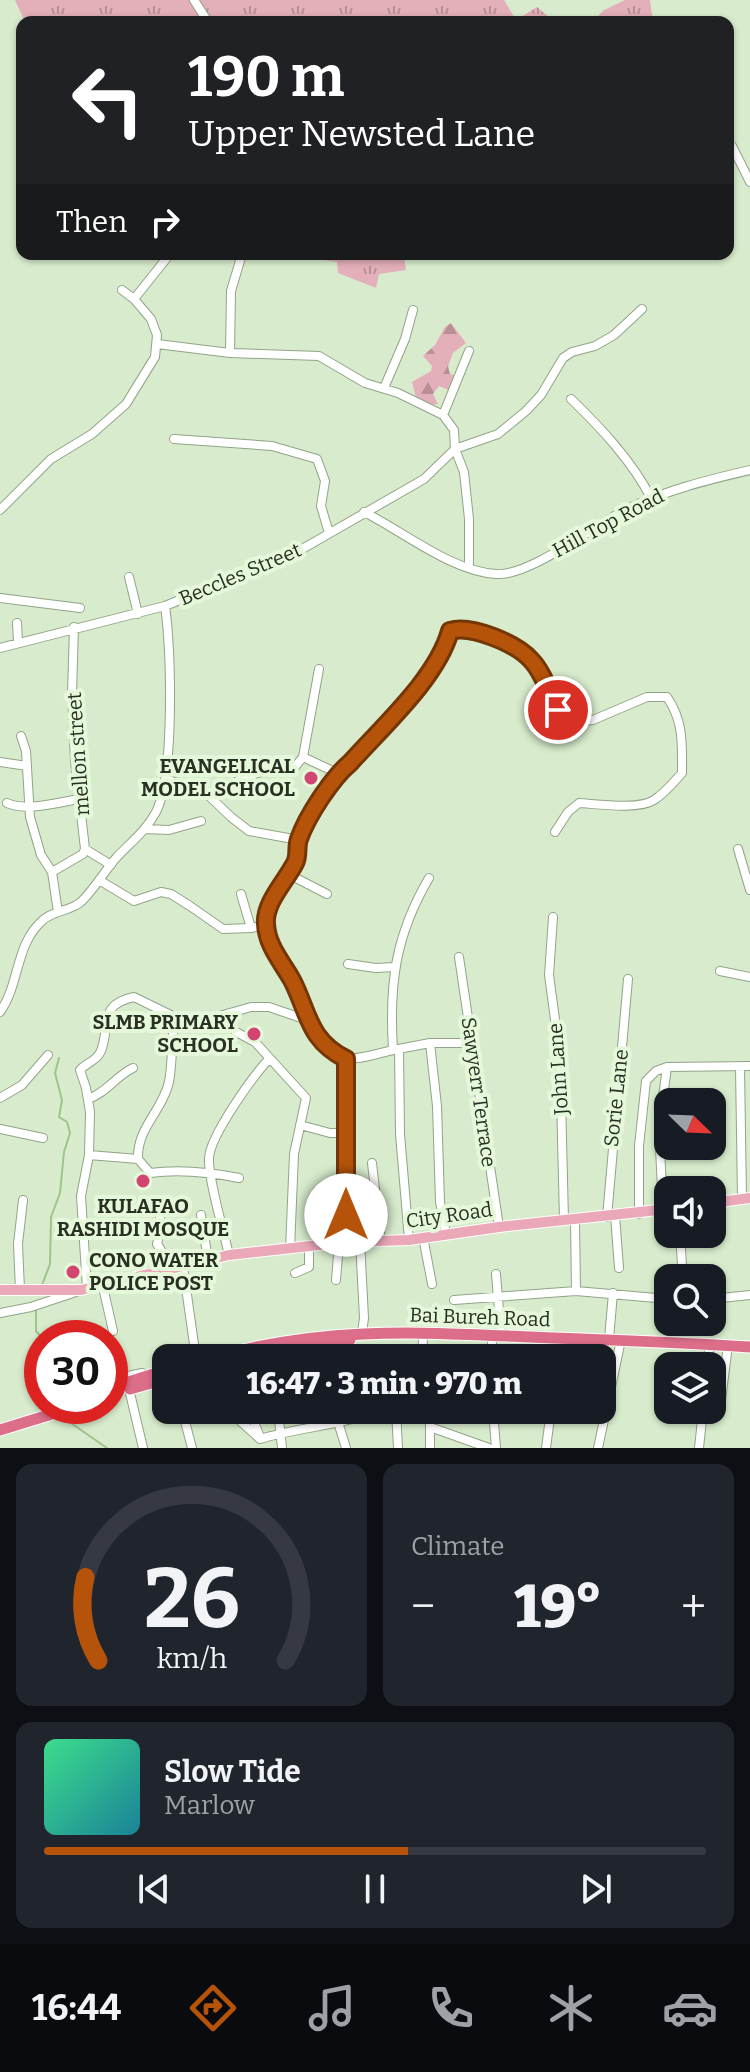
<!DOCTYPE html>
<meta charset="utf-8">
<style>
body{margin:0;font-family:Bitter,serif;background:#20242c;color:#f1f3f6;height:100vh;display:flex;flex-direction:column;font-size:30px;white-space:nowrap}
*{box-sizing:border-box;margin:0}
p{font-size:26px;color:#9ea1a6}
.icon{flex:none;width:44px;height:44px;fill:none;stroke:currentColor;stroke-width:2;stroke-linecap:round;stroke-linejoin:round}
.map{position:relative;height:1448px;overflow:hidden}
.details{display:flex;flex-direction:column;gap:16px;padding:16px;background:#0d0f14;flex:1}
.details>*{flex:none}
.guide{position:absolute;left:16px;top:16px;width:718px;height:244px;border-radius:16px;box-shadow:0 2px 6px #0004;background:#202124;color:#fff;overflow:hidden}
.needle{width:52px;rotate:113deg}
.controls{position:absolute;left:654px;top:1088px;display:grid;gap:16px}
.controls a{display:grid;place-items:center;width:72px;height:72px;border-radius:16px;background:#171b24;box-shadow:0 2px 6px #0004;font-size:40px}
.speed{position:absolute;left:24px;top:1320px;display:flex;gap:16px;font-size:40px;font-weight:700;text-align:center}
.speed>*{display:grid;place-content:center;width:104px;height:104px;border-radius:50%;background:#171b24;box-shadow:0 2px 6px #0004;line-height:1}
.speed .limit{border:12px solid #d22;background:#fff;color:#111}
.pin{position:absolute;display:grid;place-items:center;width:68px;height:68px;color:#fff;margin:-34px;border:4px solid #fff;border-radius:50%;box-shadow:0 2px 8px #0007}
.me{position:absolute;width:88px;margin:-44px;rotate:0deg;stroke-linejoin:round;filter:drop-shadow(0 0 6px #0008)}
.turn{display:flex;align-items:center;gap:28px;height:168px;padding:0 40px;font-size:36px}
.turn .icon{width:104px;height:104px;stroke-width:2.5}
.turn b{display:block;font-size:56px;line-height:68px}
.then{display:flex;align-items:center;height:76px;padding:0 40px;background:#0003;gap:16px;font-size:30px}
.big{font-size:60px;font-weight:800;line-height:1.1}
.details .widget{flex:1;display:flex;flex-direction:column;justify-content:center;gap:12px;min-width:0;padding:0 28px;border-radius:16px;background:#20242c}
.details .dial{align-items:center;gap:0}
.dial svg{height:208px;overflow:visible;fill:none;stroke:#363941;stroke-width:7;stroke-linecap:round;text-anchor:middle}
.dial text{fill:#f1f3f6;stroke:none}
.song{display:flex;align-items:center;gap:24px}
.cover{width:96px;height:96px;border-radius:12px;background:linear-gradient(135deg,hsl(150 70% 55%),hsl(190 70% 35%))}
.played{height:8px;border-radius:4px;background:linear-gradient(90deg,#b45309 55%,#363941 55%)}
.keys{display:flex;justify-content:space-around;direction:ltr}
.heat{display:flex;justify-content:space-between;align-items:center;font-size:44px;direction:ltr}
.details .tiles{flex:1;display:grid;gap:16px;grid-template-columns:1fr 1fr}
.widget:last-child{grid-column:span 2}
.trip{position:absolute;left:152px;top:1344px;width:464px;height:80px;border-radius:16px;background:#171b24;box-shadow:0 2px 6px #0004;font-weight:800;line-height:80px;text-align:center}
.menu{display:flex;height:128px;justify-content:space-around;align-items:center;background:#090b0e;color:#9ea1a6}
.menu .icon{width:56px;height:56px}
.menu .active{color:#b45309}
.menu b{font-size:36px;color:#f1f3f6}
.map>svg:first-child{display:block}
.grass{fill:url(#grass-tufts)}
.forest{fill:url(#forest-firs)}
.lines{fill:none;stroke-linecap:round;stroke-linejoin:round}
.stream{stroke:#9fc48a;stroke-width:2}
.minor-casing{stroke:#91a487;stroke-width:10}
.major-casing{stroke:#fff;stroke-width:12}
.highway-casing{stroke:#fff;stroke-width:13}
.minor{stroke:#fff;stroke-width:8}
.major{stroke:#eba8b9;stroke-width:10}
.highway{stroke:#dd6e8a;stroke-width:11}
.route-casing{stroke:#753606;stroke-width:20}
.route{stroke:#b45309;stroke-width:14}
.poi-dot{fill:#d24471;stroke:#e5f9da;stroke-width:3}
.labels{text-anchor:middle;stroke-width:8;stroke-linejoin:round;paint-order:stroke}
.street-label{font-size:20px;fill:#282f23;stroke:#e5f9da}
.poi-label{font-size:20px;font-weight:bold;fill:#282f23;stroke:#e5f9da;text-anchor:end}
</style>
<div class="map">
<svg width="750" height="1448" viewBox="0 0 750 1448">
<defs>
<pattern id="grass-tufts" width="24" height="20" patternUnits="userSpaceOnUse" patternTransform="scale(2)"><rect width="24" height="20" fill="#e3afb9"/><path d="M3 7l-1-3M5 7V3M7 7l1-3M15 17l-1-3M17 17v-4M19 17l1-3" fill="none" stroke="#b88f96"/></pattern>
<pattern id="forest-firs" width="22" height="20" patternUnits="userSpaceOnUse" patternTransform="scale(2)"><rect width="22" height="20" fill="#e3afb9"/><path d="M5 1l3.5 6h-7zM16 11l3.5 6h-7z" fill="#b88f96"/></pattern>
</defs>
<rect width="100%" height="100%" fill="#d8eccd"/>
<path class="grass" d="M15 0H504L516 20 537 7 555 22H25Z
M625 0H650L653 22H592L604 10Z
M281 254H397L404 255 406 270 379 274 376 288 338 273 337 262Z"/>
<path class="forest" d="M451 323 466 343 453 353 448 366 450 374 457 376 466 374 460 378 457 394 439 386 433 394 438 404 431 405 416 398 412 382 431 371 432 366 423 356 435 345 445 327Z"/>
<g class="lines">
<path class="stream" d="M42 1285 50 1264 51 1217 60 1193 64 1152 70 1133 67 1122 59 1117 62 1100 55 1073 59 1058
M36 1310V1331L42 1338
M68 1421 107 1448"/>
<g class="minor-casing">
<path id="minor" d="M194 0 208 22
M732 146 750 182
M134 299 170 254
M157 344 230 353 319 356 365 383 398 393 443 415 454 430 455 449 464 472 469 519V566
M230 353 231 291 242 254
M384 388 405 339 413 310
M571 399C601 428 632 461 651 498
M443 415 469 351
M174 439 272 446 317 459 325 481 321 506 329 533
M0 510 51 459 92 434 126 404 155 357 157 335 151 319 134 299 122 290
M364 512C404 532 451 571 496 574 529 577 595 525 627 509 667 490 707 480 750 470
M129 577 138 614
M0 598 80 608
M17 623 18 642
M74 627 72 694 75 761 85 849 111 865
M0 648 165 606 297 552 424 479 455 449 498 434 526 411 541 395 563 358 572 352 595 346 614 335 642 309
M21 736 26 751 30 817 41 855 52 872 58 912
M303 757 337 773
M0 762 27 766
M166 779 207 794 231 817 249 831 299 840
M213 799C241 774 257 771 294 768L303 757 319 669
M7 803C27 812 58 802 80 799
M145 829 169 830 201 821
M738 849 750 890
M52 872 83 854 85 849
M288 874 327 894
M429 878C395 936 389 984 393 1050L430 1043H472
M99 880 134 901 161 892 171 894 190 906 223 929 251 928
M241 894 251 928 266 925
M553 917 549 975 560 1056 564 1220
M459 957 499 1227
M348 964 376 968 394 967
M720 971 750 977
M0 1012C20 984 15 944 43 920 54 910 72 911 82 901 95 888 104 872 116 858 130 843 146 831 156 812 175 775 171 650 165 606
M175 1017C171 1038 173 1061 169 1082 162 1112 137 1127 138 1159L150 1173C180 1169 209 1172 239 1178
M236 1032 255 1042 306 1098 294 1154 290 1249
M430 1043 437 1106 440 1202 446 1233
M399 1049 400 1134 409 1240
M393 1050C379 1053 357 1061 344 1058 310 1048 305 1004 291 979 281 961 266 944 266 923 265 901 287 881 295 863 299 855 297 846 299 839 308 815 331 778 350 763 381 728 438 675 450 631 471 625 516 644 531 659 544 673 547 695 558 709 562 714 568 718 572 722L593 720 647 697H667C684 722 682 744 682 773 673 783 665 793 654 800 639 810 597 804 579 803L568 812 555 832
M740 1067 742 1199
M0 1098 22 1085 48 1055
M88 1099C106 1093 116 1076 133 1068
M300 1125 330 1133H346
M0 1129 43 1138
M89 1155 138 1159
M372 1163 381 1242
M159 1207 161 1226 157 1244 173 1269
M663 1210 659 1127 667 1067
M639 1214V1146L646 1081 656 1071 667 1067 750 1066
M201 1215 208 1260
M615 1215 619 1268
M607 1217 628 979
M575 1220 576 1291
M423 1237 432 1284
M360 1241 364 1318 362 1333
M346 1242V1059
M229 1255C224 1232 208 1179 209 1158 210 1136 253 1076 269 1059
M183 1267 196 1358
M295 1273 309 1267V1247
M675 1273 682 1265 680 1234
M496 1274 501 1335
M336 1280 339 1243
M103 1287 113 1331
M87 1288 81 1196 89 1155 90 1112 86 1088 80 1070C86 1063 99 1060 102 1048 110 1022 100 1004 134 997L175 1017 195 1023 251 1007H269L307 1020
M20 1290 18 1244 23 1200
M712 1299 750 1295
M454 1300 576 1291 668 1299
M0 1313 31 1307 76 1292
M609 1339 613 1293
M492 1341V1358
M238 1358V1357
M422 1358 423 1338
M564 1358 568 1346
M707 1366 709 1351
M110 1369 119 1378 142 1373
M129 1389 143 1448
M721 1400 727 1353
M182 1410 192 1448
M228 1410 260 1439C299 1427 341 1426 379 1410
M245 1410 254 1422 260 1437
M278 1410 282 1448
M396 1410 398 1448
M429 1410 430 1427 489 1448
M493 1410 496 1448
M338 1422 346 1448
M430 1448V1427
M546 1448 551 1410
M598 1448 621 1340
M699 1448 703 1410"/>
</g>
<g class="major-casing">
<path id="major" d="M712 1203 750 1198
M0 1290H81L229 1255 346 1242 409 1240 499 1227 668 1209"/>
</g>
<g class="highway-casing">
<path id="highway" d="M272 1350 350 1340
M211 1358C324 1326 417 1332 531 1337 604 1340 677 1342 750 1347
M110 1388 166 1370
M130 1389 166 1379
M0 1430 78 1406"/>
</g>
<use href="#minor" class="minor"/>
<use href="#major" class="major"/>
<use href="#highway" class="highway"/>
</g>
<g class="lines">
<g class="route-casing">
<path id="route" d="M346 1215V1059C308 1040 309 1013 292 980 282 962 267 946 266 924 264 903 286 881 295 863 299 856 296 847 299 839 307 816 332 778 350 763 383 726 437 678 450 631 471 624 517 644 531 660 543 672 550 695 558 710"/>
</g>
<use href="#route" class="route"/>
</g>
<g class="poi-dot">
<circle cx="311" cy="778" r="8"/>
<circle cx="254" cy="1034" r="8"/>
<circle cx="143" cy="1181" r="8"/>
<circle cx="73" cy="1272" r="8"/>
</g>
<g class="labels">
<g class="street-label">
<text transform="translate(608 523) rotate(-28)" y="7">Hill Top Road</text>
<text transform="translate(240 574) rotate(-23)" y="7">Beccles Street</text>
<text transform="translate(78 754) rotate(-94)" y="7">mellon street</text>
<text transform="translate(558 1069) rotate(-94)" y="7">John Lane</text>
<text transform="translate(479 1092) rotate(82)" y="7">Sawyerr Terrace</text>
<text transform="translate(616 1098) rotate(-84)" y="7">Sorie Lane</text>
<text transform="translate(449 1215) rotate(-8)" y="7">City Road</text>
<text transform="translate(480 1317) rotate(2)" y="7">Bai Bureh Road</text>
</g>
<g class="poi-label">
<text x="295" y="773">EVANGELICAL<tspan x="295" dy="23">MODEL SCHOOL</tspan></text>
<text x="238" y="1029">SLMB PRIMARY<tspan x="238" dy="23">SCHOOL</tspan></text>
<text x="143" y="1213" text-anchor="middle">KULAFAO<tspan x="143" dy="23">RASHIDI MOSQUE</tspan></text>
<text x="89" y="1267" text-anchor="start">CONO WATER<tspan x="89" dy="23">POLICE POST</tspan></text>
</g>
</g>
</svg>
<div class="controls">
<a><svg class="needle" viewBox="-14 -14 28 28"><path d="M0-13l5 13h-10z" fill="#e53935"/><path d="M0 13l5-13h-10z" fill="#9ea1a6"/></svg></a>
<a><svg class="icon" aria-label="sound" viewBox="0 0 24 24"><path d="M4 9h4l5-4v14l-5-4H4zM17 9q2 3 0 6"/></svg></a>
<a><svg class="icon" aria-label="search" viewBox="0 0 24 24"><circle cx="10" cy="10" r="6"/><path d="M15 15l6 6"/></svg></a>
<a><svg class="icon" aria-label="layers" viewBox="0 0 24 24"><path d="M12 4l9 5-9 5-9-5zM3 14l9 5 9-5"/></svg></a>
</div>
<div class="speed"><div class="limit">30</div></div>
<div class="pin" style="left:558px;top:710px;background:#d93025"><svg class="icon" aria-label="arrive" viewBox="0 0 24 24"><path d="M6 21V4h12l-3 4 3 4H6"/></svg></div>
<svg class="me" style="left:346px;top:1215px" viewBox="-20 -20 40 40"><circle r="19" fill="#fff"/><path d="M0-13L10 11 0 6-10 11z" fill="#b45309"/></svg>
<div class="trip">16:47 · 3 min · 970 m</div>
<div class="guide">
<div class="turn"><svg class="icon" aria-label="left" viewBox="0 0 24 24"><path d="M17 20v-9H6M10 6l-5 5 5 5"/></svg><div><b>190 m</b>Upper Newsted Lane</div></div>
<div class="then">Then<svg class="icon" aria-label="right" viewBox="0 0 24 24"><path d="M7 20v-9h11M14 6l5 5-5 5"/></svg></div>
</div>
</div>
<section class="details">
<div class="tiles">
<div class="widget dial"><svg viewBox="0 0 100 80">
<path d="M14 69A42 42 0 1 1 86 69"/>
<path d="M14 69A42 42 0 0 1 9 37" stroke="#b45309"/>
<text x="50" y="56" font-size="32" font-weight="700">26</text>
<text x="50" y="72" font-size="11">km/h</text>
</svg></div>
<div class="widget"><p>Climate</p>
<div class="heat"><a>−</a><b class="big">19°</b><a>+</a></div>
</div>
<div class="widget">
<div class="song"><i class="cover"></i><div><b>Slow Tide</b><p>Marlow</p></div></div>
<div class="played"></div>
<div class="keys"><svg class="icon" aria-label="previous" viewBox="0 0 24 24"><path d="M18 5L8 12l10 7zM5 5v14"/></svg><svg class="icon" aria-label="pause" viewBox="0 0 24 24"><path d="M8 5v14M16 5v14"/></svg><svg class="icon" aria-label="next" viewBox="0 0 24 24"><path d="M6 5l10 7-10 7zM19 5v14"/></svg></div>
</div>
</div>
</section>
<nav class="menu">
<b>16:44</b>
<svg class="icon active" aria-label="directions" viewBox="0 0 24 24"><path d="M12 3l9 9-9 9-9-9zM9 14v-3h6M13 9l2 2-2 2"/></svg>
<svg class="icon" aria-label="music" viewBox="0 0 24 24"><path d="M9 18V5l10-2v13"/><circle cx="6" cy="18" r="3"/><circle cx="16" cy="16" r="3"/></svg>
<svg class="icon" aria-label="phone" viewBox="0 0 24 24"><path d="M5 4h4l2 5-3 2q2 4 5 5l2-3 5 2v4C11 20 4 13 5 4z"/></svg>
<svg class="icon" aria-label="climate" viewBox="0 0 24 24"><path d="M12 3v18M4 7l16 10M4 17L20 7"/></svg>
<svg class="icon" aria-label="car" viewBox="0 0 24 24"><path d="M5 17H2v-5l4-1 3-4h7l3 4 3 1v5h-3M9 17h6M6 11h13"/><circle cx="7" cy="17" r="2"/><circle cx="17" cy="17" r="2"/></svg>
</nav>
